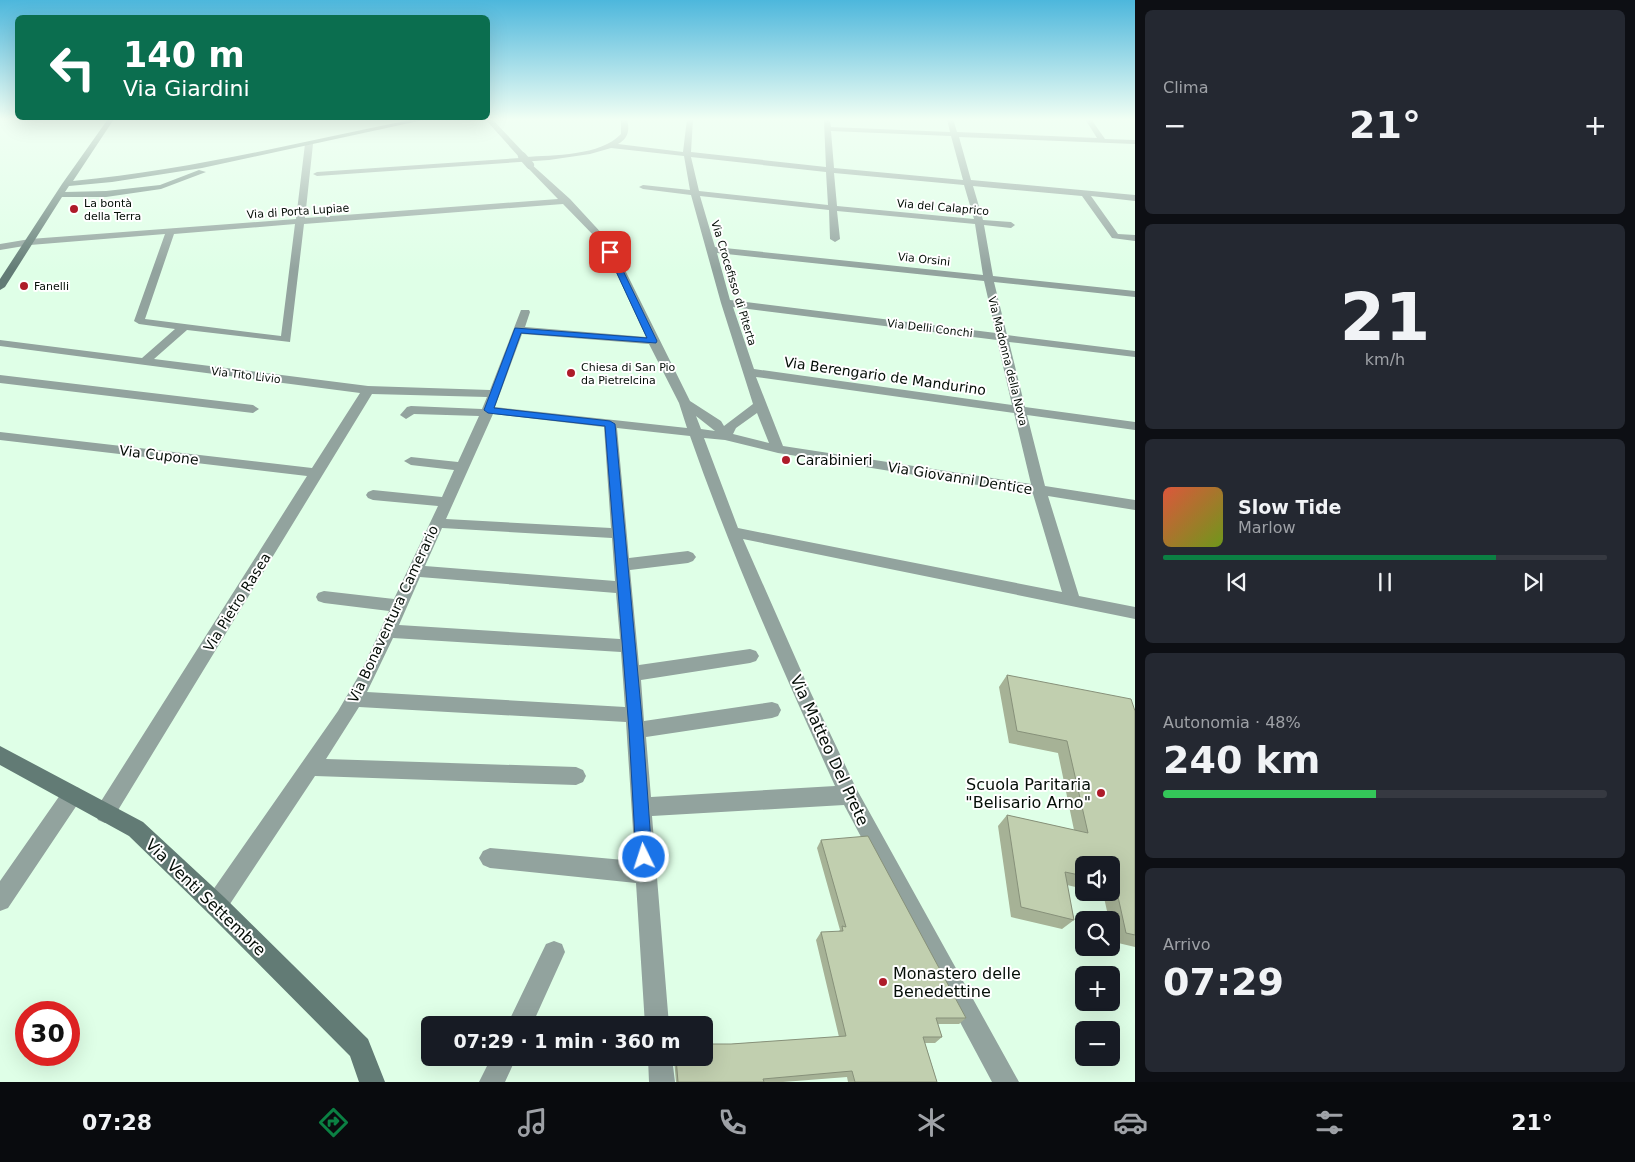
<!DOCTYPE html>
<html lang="it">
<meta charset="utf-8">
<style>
body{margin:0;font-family:"DejaVu Sans",sans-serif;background:#242831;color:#f1f3f6;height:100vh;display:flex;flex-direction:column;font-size:19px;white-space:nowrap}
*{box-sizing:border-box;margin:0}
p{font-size:16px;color:#9ea1a6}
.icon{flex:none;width:28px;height:28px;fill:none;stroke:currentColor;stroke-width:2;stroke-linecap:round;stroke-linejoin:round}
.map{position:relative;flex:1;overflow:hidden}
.side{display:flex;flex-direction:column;gap:10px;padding:10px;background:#0d0f14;width:500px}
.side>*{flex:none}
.top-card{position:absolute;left:15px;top:15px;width:475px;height:105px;border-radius:8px;box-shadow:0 5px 20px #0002;background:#0b6e4f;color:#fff;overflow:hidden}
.buttons{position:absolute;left:1075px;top:856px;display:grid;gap:10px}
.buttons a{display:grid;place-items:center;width:45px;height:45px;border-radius:8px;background:#171b24;box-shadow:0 5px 20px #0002;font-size:25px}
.speed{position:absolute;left:15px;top:1001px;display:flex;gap:10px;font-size:25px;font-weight:700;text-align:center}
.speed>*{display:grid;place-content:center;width:65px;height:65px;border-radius:50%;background:#171b24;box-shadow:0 5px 20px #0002;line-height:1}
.speed .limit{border:8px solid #d22;background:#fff;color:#111}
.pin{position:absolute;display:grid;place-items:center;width:42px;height:42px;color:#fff;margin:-21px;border-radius:10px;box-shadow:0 2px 8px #0006}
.me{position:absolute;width:55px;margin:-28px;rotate:356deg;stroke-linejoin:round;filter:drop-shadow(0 0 4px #0008)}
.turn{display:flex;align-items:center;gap:18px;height:105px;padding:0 25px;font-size:22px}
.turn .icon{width:65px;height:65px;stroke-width:2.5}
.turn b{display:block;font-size:35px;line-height:42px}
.big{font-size:38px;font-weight:700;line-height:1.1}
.side .widget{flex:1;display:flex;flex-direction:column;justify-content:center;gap:8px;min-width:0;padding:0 18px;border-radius:8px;background:#242831}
.side .dial{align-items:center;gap:0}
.dial b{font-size:65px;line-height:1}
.song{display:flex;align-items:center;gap:15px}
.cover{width:60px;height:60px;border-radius:8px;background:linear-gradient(135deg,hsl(10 70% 55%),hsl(80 70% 35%))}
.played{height:5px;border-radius:2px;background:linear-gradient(90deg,#0b8043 75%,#363941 75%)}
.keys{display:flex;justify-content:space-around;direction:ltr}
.heat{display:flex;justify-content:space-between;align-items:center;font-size:28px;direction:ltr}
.charge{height:8px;border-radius:4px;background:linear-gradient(90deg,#34c759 48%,#363941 0)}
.trip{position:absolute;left:421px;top:1016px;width:292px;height:50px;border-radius:8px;background:#171b24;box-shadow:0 5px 20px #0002;font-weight:700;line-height:50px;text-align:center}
.tabs{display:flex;height:80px;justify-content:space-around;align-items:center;background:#090b0e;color:#9ea1a6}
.tabs .icon{width:35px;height:35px}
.tabs .active{color:#0b8043}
.tabs b{font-size:22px;color:#f1f3f6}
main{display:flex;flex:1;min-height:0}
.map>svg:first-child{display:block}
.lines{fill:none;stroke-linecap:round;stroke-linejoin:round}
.street{fill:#92a39e;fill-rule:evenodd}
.secondary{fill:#627b75;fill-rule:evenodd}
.street-bridge{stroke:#92a39e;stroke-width:8}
.wall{fill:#a6b296}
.building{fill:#c1cfaf;stroke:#87917a}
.route{fill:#1a73e8;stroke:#114b97}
.poi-dot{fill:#ae1b29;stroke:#fff;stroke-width:2}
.labels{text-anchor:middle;stroke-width:4;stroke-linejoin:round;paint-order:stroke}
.far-poi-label{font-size:11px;fill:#050e07;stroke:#fff;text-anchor:start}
.far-street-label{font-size:11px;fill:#050e07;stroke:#fff}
.street-label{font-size:14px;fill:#050e07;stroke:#fff}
.poi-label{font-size:14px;fill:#050e07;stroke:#fff;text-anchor:start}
.near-street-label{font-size:16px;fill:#050e07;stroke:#fff}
.near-poi-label{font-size:16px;fill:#050e07;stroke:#fff;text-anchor:end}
</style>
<main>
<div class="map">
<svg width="1135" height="1082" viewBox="0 0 1135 1082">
<rect width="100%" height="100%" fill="#dfffe7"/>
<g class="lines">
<path class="street" d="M485 119H492L525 154V157C553 155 601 156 621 134V119H627C630 131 628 138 618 144L683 152 687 119H693L691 152 826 167 824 121 827 119 830 121 831 127 950 132 947 119H953L957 132 1097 138 1085 119H1091L1105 139 1135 140V144L959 137 971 180 1135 195V201L1091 196 1118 234 1135 235V241L1112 238 1082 196 973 186 983 220 1011 222 1015 225 1011 228 984 225 993 276 1135 291V297L994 282 1007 335 1135 351V357L1009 342 1025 407 1135 422V430L1027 415 1045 486 1135 500V510L1048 496 1079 596 1135 607V619L743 539 810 691 856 788 1019 1082H992L844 805 652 816 669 1025H645L636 883 490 868 483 865 479 858 483 851 490 848 635 861 626 722 359 707 326 759 576 767 583 770 586 776 583 782 576 785 315 776 224 913 216 916 208 913 205 905 208 897 338 711 362 670 389 611 324 603 318 601 316 597 318 593 324 591 394 599 438 506 373 500 368 498 366 495 368 492 373 490 442 497 454 470 411 465 404 461 411 457 458 462 479 416 414 414 406 419 400 415 407 407 411 406 482 409 487 397 372 394 112 820 105 823 98 820 95 813 98 806 307 476 0 440V432L312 468 360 393 0 346V340L142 358 175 329 139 324 134 321 165 234 30 245 0 250V244L30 239 296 219 305 144 309 142 313 144 305 218 558 199 527 167V163H530L570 199 606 238 625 270 690 401 721 421 724 426 753 404 721 303 691 195 643 189 639 187 643 185 690 190 684 156 611 148 590 154 549 160 317 176 313 174 317 172 520 158ZM831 131 951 136 963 180 834 168ZM691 157 826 172 828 205 699 191ZM834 173 964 185 974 219 837 206ZM700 196 829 210 830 239 835 242 840 239 837 211 975 224 983 275 715 247ZM563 204 599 241 615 270 646 337 525 327 530 312 529 310H521L490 390 368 386 154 359 187 330 290 342 304 224ZM295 224 281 336 145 319 174 234ZM717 253 984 281 996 333 730 300ZM733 307 997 340 1012 405 754 369ZM522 334 649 344 679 403 687 428 495 407ZM756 377 1014 413 1031 484 783 446ZM757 413 769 443 733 434 736 428ZM493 414 604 427 611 528 446 519ZM696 416 715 431 701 429ZM617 428 690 436C732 556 783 671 835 786L651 797 646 737 772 718 778 716 781 710 778 704 772 702 644 721 641 680 750 663 756 661 759 656 756 651 750 649 639 665 630 570 688 563 693 561 696 557 693 553 688 551 629 558ZM704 438 725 440 778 453 1033 494 1062 592 738 528ZM442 528 612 538 615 581 425 566ZM420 577 616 593 620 639 399 625ZM393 638 621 652 625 707 367 692Z
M0 375 253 405 259 409 253 413 0 383Z
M72 786 79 788 82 795 79 802 8 908 0 911V881L65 788Z
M554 941 562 944 565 952 532 1025H507L546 944Z
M491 1058H516L505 1082H479Z
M648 1058H672L675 1082H649Z"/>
<path class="secondary" d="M108 119H114L73 181C189 170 301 142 415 119H428L202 168 112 182 69 186 65 192 106 191 160 185 199 170 206 172 161 189 106 197H62L5 287 0 290V279L62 184Z
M0 746 143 822 224 897 368 1039 385 1082H359L350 1056 208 913 129 836 0 765Z"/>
<path class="street-bridge" d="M522 156 530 165"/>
</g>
<path class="wall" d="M1007 675 1135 711V947L1114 942 1111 932V920H1109L1103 893 1101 892H1111V865H1084V889L1067 885 1074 920 1062 929 1011 917 998 826 1007 815 1074 830 1058 753 1009 743 999 687Z
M821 840 966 1018 959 1024H938L942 1037 935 1043H925L937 1082H848L847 1077 783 1082H676L674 1058H705L731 1044 839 1037 816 940 821 932H838L840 930 817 848Z"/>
<path class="building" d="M1007 675 1131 699 1135 711V935L1126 933 1115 883 1111 882V865H1084V876L1065 872 1074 920 1021 907 1007 815 1088 833 1067 741 1017 731Z
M868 836 966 1018H936L942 1037H923L937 1082H855L852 1071 763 1079 764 1082H678L676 1058H705V1044H731L846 1036 821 932 843 931 842 926 846 927 821 840Z"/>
<linearGradient id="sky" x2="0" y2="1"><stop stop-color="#4db7dc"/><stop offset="0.44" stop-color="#f1fff4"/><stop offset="1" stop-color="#f1fff4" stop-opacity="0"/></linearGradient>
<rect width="1135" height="271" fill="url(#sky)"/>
<path class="route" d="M610 250 614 252 657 341 656 343 521 333 494 408 610 421 615 424 643 730 652 857 650 862 644 865 638 862 636 857 629 730 605 426 488 413 484 410 515 328 647 338 607 252Z"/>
<g class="poi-dot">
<circle cx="74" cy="209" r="5"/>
<circle cx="24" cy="286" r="5"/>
<circle cx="571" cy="373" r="5"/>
<circle cx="786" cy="460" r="5"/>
<circle cx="1101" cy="793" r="5"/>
<circle cx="883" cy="982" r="5"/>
</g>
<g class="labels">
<g class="far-poi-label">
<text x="84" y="207">La bontà<tspan x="84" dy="13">della Terra</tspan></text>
<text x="34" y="290">Fanelli</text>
<text x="581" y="371">Chiesa di San Pio<tspan x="581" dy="13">da Pietrelcina</tspan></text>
</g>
<g class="far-street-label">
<text transform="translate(943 207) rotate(5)" y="4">Via del Calaprico</text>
<text transform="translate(298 211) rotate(-4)" y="4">Via di Porta Lupiae</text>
<text transform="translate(924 259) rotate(6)" y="4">Via Orsini</text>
<text transform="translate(734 283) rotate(73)" y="4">Via Crocefisso di Piterta</text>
<text transform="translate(930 328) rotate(7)" y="4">Via Delli Conchi</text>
<text transform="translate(1008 361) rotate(76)" y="4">Via Madonna della Nova</text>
<text transform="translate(246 375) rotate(7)" y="4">Via Tito Livio</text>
</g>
<g class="street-label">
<text transform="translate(885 376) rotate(8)" y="5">Via Berengario de Mandurino</text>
<text transform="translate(159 455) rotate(7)" y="5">Via Cupone</text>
<text transform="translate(960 478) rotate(9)" y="5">Via Giovanni Dentice</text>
<text transform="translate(237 602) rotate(-58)" y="5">Via Pietro Rasea</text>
<text transform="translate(393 614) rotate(-65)" y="5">Via Bonaventura Camerario</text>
</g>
<g class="poi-label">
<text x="796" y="465">Carabinieri</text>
</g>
<g class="near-street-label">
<text transform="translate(830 750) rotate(65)" y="6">Via Matteo Del Prete</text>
<text transform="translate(206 897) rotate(44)" y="6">Via Venti Settembre</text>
</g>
<g class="near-poi-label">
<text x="1091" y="790">Scuola Paritaria<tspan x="1091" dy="18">"Belisario Arno"</tspan></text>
<text x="893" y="979" text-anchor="start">Monastero delle<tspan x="893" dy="18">Benedettine</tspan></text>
</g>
</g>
</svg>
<div class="buttons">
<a><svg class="icon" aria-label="sound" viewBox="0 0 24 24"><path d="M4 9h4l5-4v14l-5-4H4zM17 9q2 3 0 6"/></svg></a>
<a><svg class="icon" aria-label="search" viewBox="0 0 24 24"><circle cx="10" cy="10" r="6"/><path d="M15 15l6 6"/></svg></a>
<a>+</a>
<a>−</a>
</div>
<div class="speed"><div class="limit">30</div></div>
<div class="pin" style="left:610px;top:252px;background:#d93025"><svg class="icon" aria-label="arrive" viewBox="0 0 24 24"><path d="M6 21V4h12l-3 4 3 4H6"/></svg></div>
<svg class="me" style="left:644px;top:857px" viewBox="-20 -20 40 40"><circle r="17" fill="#1a73e8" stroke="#fff" stroke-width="3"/><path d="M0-11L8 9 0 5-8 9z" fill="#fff"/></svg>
<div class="trip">07:29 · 1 min · 360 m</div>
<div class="top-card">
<div class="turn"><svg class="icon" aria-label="left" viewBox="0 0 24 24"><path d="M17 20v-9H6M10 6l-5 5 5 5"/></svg><div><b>140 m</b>Via Giardini</div></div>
</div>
</div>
<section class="side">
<div class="widget"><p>Clima</p>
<div class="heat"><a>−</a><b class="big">21°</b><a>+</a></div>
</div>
<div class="widget dial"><b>21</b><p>km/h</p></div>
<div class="widget">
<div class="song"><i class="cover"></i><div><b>Slow Tide</b><p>Marlow</p></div></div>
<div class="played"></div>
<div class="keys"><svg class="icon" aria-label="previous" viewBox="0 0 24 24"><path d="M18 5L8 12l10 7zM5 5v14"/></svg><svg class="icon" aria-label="pause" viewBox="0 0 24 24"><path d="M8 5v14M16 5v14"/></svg><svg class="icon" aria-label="next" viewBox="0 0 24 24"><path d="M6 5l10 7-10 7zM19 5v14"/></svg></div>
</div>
<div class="widget"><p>Autonomia · 48%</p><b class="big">240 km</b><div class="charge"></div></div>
<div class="widget"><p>Arrivo</p><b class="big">07:29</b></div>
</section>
</main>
<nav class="tabs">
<b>07:28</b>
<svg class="icon active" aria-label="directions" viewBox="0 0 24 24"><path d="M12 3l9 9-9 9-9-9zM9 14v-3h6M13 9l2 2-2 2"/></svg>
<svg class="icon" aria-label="music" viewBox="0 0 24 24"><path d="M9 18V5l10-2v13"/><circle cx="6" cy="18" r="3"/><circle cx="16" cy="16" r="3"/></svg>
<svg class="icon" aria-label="phone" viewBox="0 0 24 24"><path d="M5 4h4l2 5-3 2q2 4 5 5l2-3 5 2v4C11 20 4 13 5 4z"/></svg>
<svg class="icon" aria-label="climate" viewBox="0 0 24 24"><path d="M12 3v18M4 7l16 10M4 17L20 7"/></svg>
<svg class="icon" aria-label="car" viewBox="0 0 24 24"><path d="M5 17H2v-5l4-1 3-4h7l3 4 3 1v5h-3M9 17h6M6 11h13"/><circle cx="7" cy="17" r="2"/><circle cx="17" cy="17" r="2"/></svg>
<svg class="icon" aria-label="filters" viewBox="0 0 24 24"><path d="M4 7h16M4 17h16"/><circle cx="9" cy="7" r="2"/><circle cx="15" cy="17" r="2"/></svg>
<b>21°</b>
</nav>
